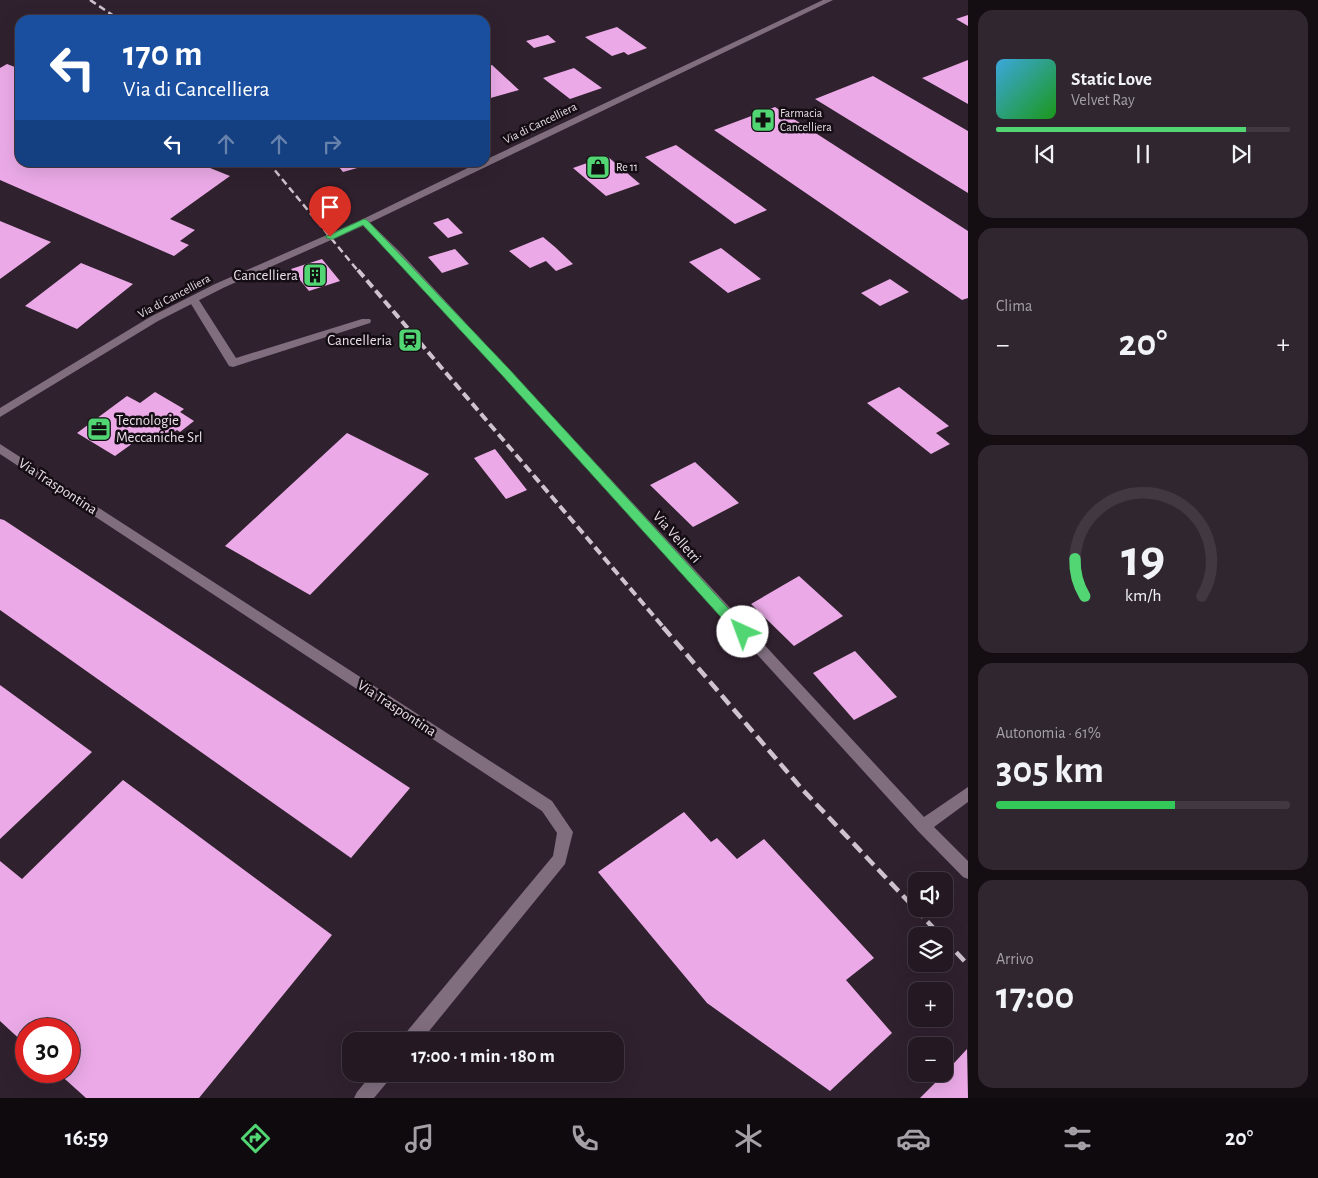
<!DOCTYPE html>
<html lang="it">
<meta charset="utf-8">
<style>
body{margin:0;font-family:"Alegreya Sans",sans-serif;background:#302630;color:#f1f3f6;height:100vh;display:flex;flex-direction:column;font-size:19px;white-space:nowrap}
*{box-sizing:border-box;margin:0}
p{font-size:16px;color:#a3a0a6}
.icon{flex:none;width:28px;height:28px;fill:none;stroke:currentColor;stroke-width:2;stroke-linecap:round;stroke-linejoin:round}
.map{position:relative;flex:1;overflow:hidden}
.panel{display:flex;flex-direction:column;gap:10px;padding:10px;background:#140e13;width:350px}
.panel>*{flex:none}
.hud{position:absolute;left:15px;top:15px;width:475px;height:152px;border-radius:15px;box-shadow:0 5px 20px #0002,0 0 0 1px #413841;background:#1a4fa0;color:#fff;overflow:hidden}
.buttons{position:absolute;left:908px;top:872px;display:grid;gap:10px}
.buttons a{display:grid;place-items:center;width:45px;height:45px;border-radius:10px;background:#241923;box-shadow:0 5px 20px #0002,0 0 0 1px #413841;font-size:25px}
.speed{position:absolute;left:15px;top:1018px;display:flex;gap:10px;font-size:25px;font-weight:700;text-align:center}
.speed>*{display:grid;place-content:center;width:65px;height:65px;border-radius:50%;background:#241923;box-shadow:0 5px 20px #0002,0 0 0 1px #413841;line-height:1}
.speed .limit{border:8px solid #d22;background:#fff;color:#111}
.pin{position:absolute;display:grid;place-items:center;width:42px;height:42px;color:#fff;margin:-51px -21px;border-radius:50% 50% 50% 0;rotate:-45deg;box-shadow:0 0 5px #0007}
.pin .icon{rotate:45deg}
.me{position:absolute;width:55px;margin:-28px;rotate:317deg;stroke-linejoin:round;filter:drop-shadow(0 0 4px #0008)}
.turn{display:flex;align-items:center;gap:18px;height:105px;padding:0 25px;font-size:22px}
.turn .icon{width:65px;height:65px;stroke-width:2.5}
.turn b{display:block;font-size:35px;line-height:42px}
.lanes{display:flex;align-items:center;height:48px;padding:0 25px;background:#0003;justify-content:center;gap:25px;direction:ltr}
.lanes .off{opacity:.35}
.big{font-size:38px;font-weight:600;line-height:1.1}
.panel .card{flex:1;display:flex;flex-direction:column;justify-content:center;gap:8px;min-width:0;padding:0 18px;border-radius:15px;background:#302630}
.panel .dial{align-items:center;gap:0}
.dial svg{height:130px;overflow:visible;fill:none;stroke:#413841;stroke-width:7;stroke-linecap:round;text-anchor:middle}
.dial text{fill:#f1f3f6;stroke:none}
.song{display:flex;align-items:center;gap:15px}
.cover{width:60px;height:60px;border-radius:8px;background:linear-gradient(135deg,hsl(200 70% 55%),hsl(120 70% 35%))}
.played{height:5px;border-radius:2px;background:linear-gradient(90deg,#52d673 85%,#413841 85%)}
.keys{display:flex;justify-content:space-around;direction:ltr}
.heat{display:flex;justify-content:space-between;align-items:center;font-size:28px;direction:ltr}
.charge{height:8px;border-radius:4px;background:linear-gradient(90deg,#34c759 61%,#413841 0)}
.trip{position:absolute;left:342px;top:1032px;width:282px;height:50px;border-radius:15px;background:#241923;box-shadow:0 5px 20px #0002,0 0 0 1px #413841;font-weight:600;line-height:50px;text-align:center}
.dock{display:flex;height:80px;justify-content:space-around;align-items:center;background:#0e0a0e;color:#a3a0a6}
.dock .icon{width:35px;height:35px}
.dock .selected{color:#52d673}
.dock b{font-size:22px;color:#f1f3f6}
main{display:flex;flex:1;min-height:0}
.map>svg:first-child{display:block}
.building{fill:#ebaae7}
.lines{fill:none;stroke-linecap:round;stroke-linejoin:round}
.service{fill:#806e7f;fill-rule:evenodd}
.minor{fill:#806e7f;fill-rule:evenodd}
.tertiary{fill:#806e7f;fill-rule:evenodd}
.rail-far2{stroke:#cfc4ce;stroke-width:2.5;stroke-dasharray:7 4;stroke-linecap:butt}
.rail-far1{stroke:#cfc4ce;stroke-width:4;stroke-dasharray:9 4.5;stroke-linecap:butt}
.rail{stroke:#cfc4ce;stroke-width:4.5;stroke-dasharray:12 6;stroke-linecap:butt}
.route{fill:#52d673;stroke:#358b4b}
.labels{text-anchor:middle;stroke-width:5;stroke-linejoin:round;paint-order:stroke}
.far-poi-label{font-size:12px;fill:#e8dee7;stroke:#140d13;text-anchor:start}
.far-street-label{font-size:12px;fill:#e8dee7;stroke:#140d13}
.poi-label{font-size:15px;fill:#e8dee7;stroke:#140d13;text-anchor:end}
.street-label{font-size:15px;fill:#e8dee7;stroke:#140d13}
</style>
<main>
<div class="map">
<svg width="968" height="1098" viewBox="0 0 968 1098">
<rect width="100%" height="100%" fill="#30212f"/>
<path class="building" d="M968 15V26L956 19Z
M617 27 647 48 628 55 624 52 612 56 585 37Z
M548 35 556 42 534 48 526 41Z
M968 60V104L922 78Z
M7 64 20 69V162H195L230 176 170 219 195 230 180 241 189 245 174 256 0 180V68Z
M492 65 519 90 487 99 485 97V67Z
M574 68 602 88 570 99 543 78Z
M873 76 968 131V193L815 99Z
M775 107 968 231V298L962 300 714 130Z
M676 145 767 210 735 224 645 157Z
M607 156 640 184 606 196 573 168Z
M335 162H375V163L343 172Z
M448 218 463 233 448 238 433 223Z
M0 221 51 242 0 279Z
M543 237 555 247 573 264 556 271 546 261 530 268 509 251Z
M721 248 761 279 728 293 689 262Z
M455 249 469 264 442 273 428 257Z
M322 259 340 281 309 291 291 269Z
M81 263 133 284 77 329 25 306Z
M890 279 909 292 880 306 861 293Z
M899 387 949 426 936 433 950 444 931 454 867 403Z
M155 392 184 409 180 412 194 421 180 432 177 430 162 441 147 433 115 456 77 433 127 396 140 403Z
M347 433 429 474 310 595 225 546Z
M495 449 527 490 506 499 474 458Z
M695 462 739 503 693 527 650 485Z
M0 519 4 520 410 788 351 858 0 610Z
M799 576 843 616 794 646 751 604Z
M855 651 897 697 854 720 813 673Z
M0 685 92 752 0 839Z
M123 780 332 935 199 1098H86L56 1071H69V1029H26V1045L0 1021V861L22 879Z
M684 812 711 842 717 838 737 859 764 839 874 958 846 980 892 1033 830 1091 707 1003 598 872Z
M967 1049 968 1098H920L944 1074Z"/>
<g class="lines">
<path class="service" d="M193 296 197 297 236 358 362 319H370L371 321 370 323 233 367 229 366 188 299Z"/>
<path class="minor" d="M364 219 367 220 399 251 924 817 968 787V802L934 827 968 861V879L963 877 918 831 393 255 361 224V220Z
M0 444 552 801 573 832 565 864 421 1041H402L404 1035 553 856 557 833 542 811 0 454Z
M372 1074H392L389 1080 374 1098H354L357 1092Z"/>
<path class="tertiary" d="M823 0H833L367 224 223 288 158 321 0 417V408L150 317 215 284 361 220 480 162H485V160Z"/>
<path class="rail-far2" d="M90 0 120 20
M268 162 359 272"/>
<path class="rail-far1" d="M358 270 664 628"/>
<path class="rail" d="M663 627 802 789 941 936
M944 939 968 965"/>
</g>
<path class="route" d="M364 219 367 220 509 369 747 629 749 632 747 636H738L501 374 363 225 333 239H330L325 237Z"/>
<defs>
<g id="pharmacy-square" transform="scale(1.25)"><rect x="-9" y="-9" width="18" height="18" rx="4" fill="#52d673" stroke="#140d13"/><path d="M-2-6h4v4h4v4h-4v4h-4v-4h-4v-4h4Z" fill="#111"/></g>
<g id="shop-square" transform="scale(1.25)"><rect x="-9" y="-9" width="18" height="18" rx="4" fill="#52d673" stroke="#140d13"/><path d="M-5-2.5h2.3a2.7 3.5 0 0 1 5.4 0H5L5.5 6h-11ZM-1.5-2.5h3a1.5 2.3 0 0 0-3 0Z" fill="#111"/></g>
<g id="building-square" transform="scale(1.25)"><rect x="-9" y="-9" width="18" height="18" rx="4" fill="#52d673" stroke="#140d13"/><path d="M-4-6H4V6H1V3H-1V6H-4ZM-2.5-4.3h1.7v1.8h-1.7ZM.8-4.3h1.7v1.8H.8ZM-2.5-1h1.7V.8h-1.7ZM.8-1h1.7V.8H.8Z" fill="#111"/></g>
<g id="station-square" transform="scale(1.25)"><rect x="-9" y="-9" width="18" height="18" rx="4" fill="#52d673" stroke="#140d13"/><path d="M-3-6H3Q5-6 5-4V2Q5 4 3 4L4.5 6H3L1.5 4h-3L-3 6H-4.5L-3 4Q-5 4-5 2V-4Q-5-6-3-6ZM-3.5-4v3h7v-3ZM-3.5 1v1.5H-2V1ZM2 1v1.5H3.5V1Z" fill="#111"/></g>
<g id="office-square" transform="scale(1.25)"><rect x="-9" y="-9" width="18" height="18" rx="4" fill="#52d673" stroke="#140d13"/><path d="M-6-3h4V-5.5h4V-3h4V5H-6ZM-1-4.5V-3h2v-1.5ZM-6 0V1H6V0Z" fill="#111"/></g>
</defs>
<g fill-rule="evenodd">
<use href="#pharmacy-square" x="763" y="120"/>
<use href="#shop-square" x="598" y="167"/>
<use href="#building-square" x="315" y="275"/>
<use href="#station-square" x="410" y="340"/>
<use href="#office-square" x="99" y="429"/>
</g>
<g class="labels">
<g class="far-poi-label">
<text x="780" y="117">Farmacia<tspan x="780" dy="14">Cancelliera</tspan></text>
<text x="616" y="171">Re 11</text>
</g>
<g class="far-street-label">
<text transform="translate(540 123) rotate(-26)" y="4">Via di Cancelliera</text>
<text transform="translate(174 296) rotate(-28)" y="4">Via di Cancelliera</text>
</g>
<g class="poi-label">
<text x="298" y="280">Cancelliera</text>
<text x="392" y="345">Cancelleria</text>
<text x="116" y="425" text-anchor="start">Tecnologie<tspan x="116" dy="17">Meccaniche Srl</tspan></text>
</g>
<g class="street-label">
<text transform="translate(58 486) rotate(33)" y="5">Via Traspontina</text>
<text transform="translate(677 537) rotate(48)" y="5">Via Velletri</text>
<text transform="translate(397 708) rotate(33)" y="5">Via Traspontina</text>
</g>
</g>
</svg>
<div class="buttons">
<a><svg class="icon" aria-label="sound" viewBox="0 0 24 24"><path d="M4 9h4l5-4v14l-5-4H4zM17 9q2 3 0 6"/></svg></a>
<a><svg class="icon" aria-label="layers" viewBox="0 0 24 24"><path d="M12 4l9 5-9 5-9-5zM3 14l9 5 9-5"/></svg></a>
<a>+</a>
<a>−</a>
</div>
<div class="speed"><div class="limit">30</div></div>
<div class="pin" style="left:330px;top:237px;background:#d93025"><svg class="icon" aria-label="arrive" viewBox="0 0 24 24"><path d="M6 21V4h12l-3 4 3 4H6"/></svg></div>
<svg class="me" style="left:743px;top:632px" viewBox="-20 -20 40 40"><circle r="19" fill="#fff"/><path d="M0-13L10 11 0 6-10 11z" fill="#52d673"/></svg>
<div class="trip">17:00 · 1 min · 180 m</div>
<div class="hud">
<div class="turn"><svg class="icon" aria-label="left" viewBox="0 0 24 24"><path d="M17 20v-9H6M10 6l-5 5 5 5"/></svg><div><b>170 m</b>Via di Cancelliera</div></div>
<div class="lanes"><svg class="icon" aria-label="left" viewBox="0 0 24 24"><path d="M17 20v-9H6M10 6l-5 5 5 5"/></svg><svg class="icon off" aria-label="ahead" viewBox="0 0 24 24"><path d="M12 20V5M6 11l6-6 6 6"/></svg><svg class="icon off" aria-label="ahead" viewBox="0 0 24 24"><path d="M12 20V5M6 11l6-6 6 6"/></svg><svg class="icon off" aria-label="right" viewBox="0 0 24 24"><path d="M7 20v-9h11M14 6l5 5-5 5"/></svg></div>
</div>
</div>
<section class="panel">
<div class="card">
<div class="song"><i class="cover"></i><div><b>Static Love</b><p>Velvet Ray</p></div></div>
<div class="played"></div>
<div class="keys"><svg class="icon" aria-label="previous" viewBox="0 0 24 24"><path d="M18 5L8 12l10 7zM5 5v14"/></svg><svg class="icon" aria-label="pause" viewBox="0 0 24 24"><path d="M8 5v14M16 5v14"/></svg><svg class="icon" aria-label="next" viewBox="0 0 24 24"><path d="M6 5l10 7-10 7zM19 5v14"/></svg></div>
</div>
<div class="card"><p>Clima</p>
<div class="heat"><a>−</a><b class="big">20°</b><a>+</a></div>
</div>
<div class="card dial"><svg viewBox="0 0 100 80">
<path d="M14 69A42 42 0 1 1 86 69"/>
<path d="M14 69A42 42 0 0 1 8 46" stroke="#52d673"/>
<text x="50" y="56" font-size="32" font-weight="700">19</text>
<text x="50" y="72" font-size="11">km/h</text>
</svg></div>
<div class="card"><p>Autonomia · 61%</p><b class="big">305 km</b><div class="charge"></div></div>
<div class="card"><p>Arrivo</p><b class="big">17:00</b></div>
</section>
</main>
<nav class="dock">
<b>16:59</b>
<svg class="icon selected" aria-label="directions" viewBox="0 0 24 24"><path d="M12 3l9 9-9 9-9-9zM9 14v-3h6M13 9l2 2-2 2"/></svg>
<svg class="icon" aria-label="music" viewBox="0 0 24 24"><path d="M9 18V5l10-2v13"/><circle cx="6" cy="18" r="3"/><circle cx="16" cy="16" r="3"/></svg>
<svg class="icon" aria-label="phone" viewBox="0 0 24 24"><path d="M5 4h4l2 5-3 2q2 4 5 5l2-3 5 2v4C11 20 4 13 5 4z"/></svg>
<svg class="icon" aria-label="climate" viewBox="0 0 24 24"><path d="M12 3v18M4 7l16 10M4 17L20 7"/></svg>
<svg class="icon" aria-label="car" viewBox="0 0 24 24"><path d="M5 17H2v-5l4-1 3-4h7l3 4 3 1v5h-3M9 17h6M6 11h13"/><circle cx="7" cy="17" r="2"/><circle cx="17" cy="17" r="2"/></svg>
<svg class="icon" aria-label="filters" viewBox="0 0 24 24"><path d="M4 7h16M4 17h16"/><circle cx="9" cy="7" r="2"/><circle cx="15" cy="17" r="2"/></svg>
<b>20°</b>
</nav>
